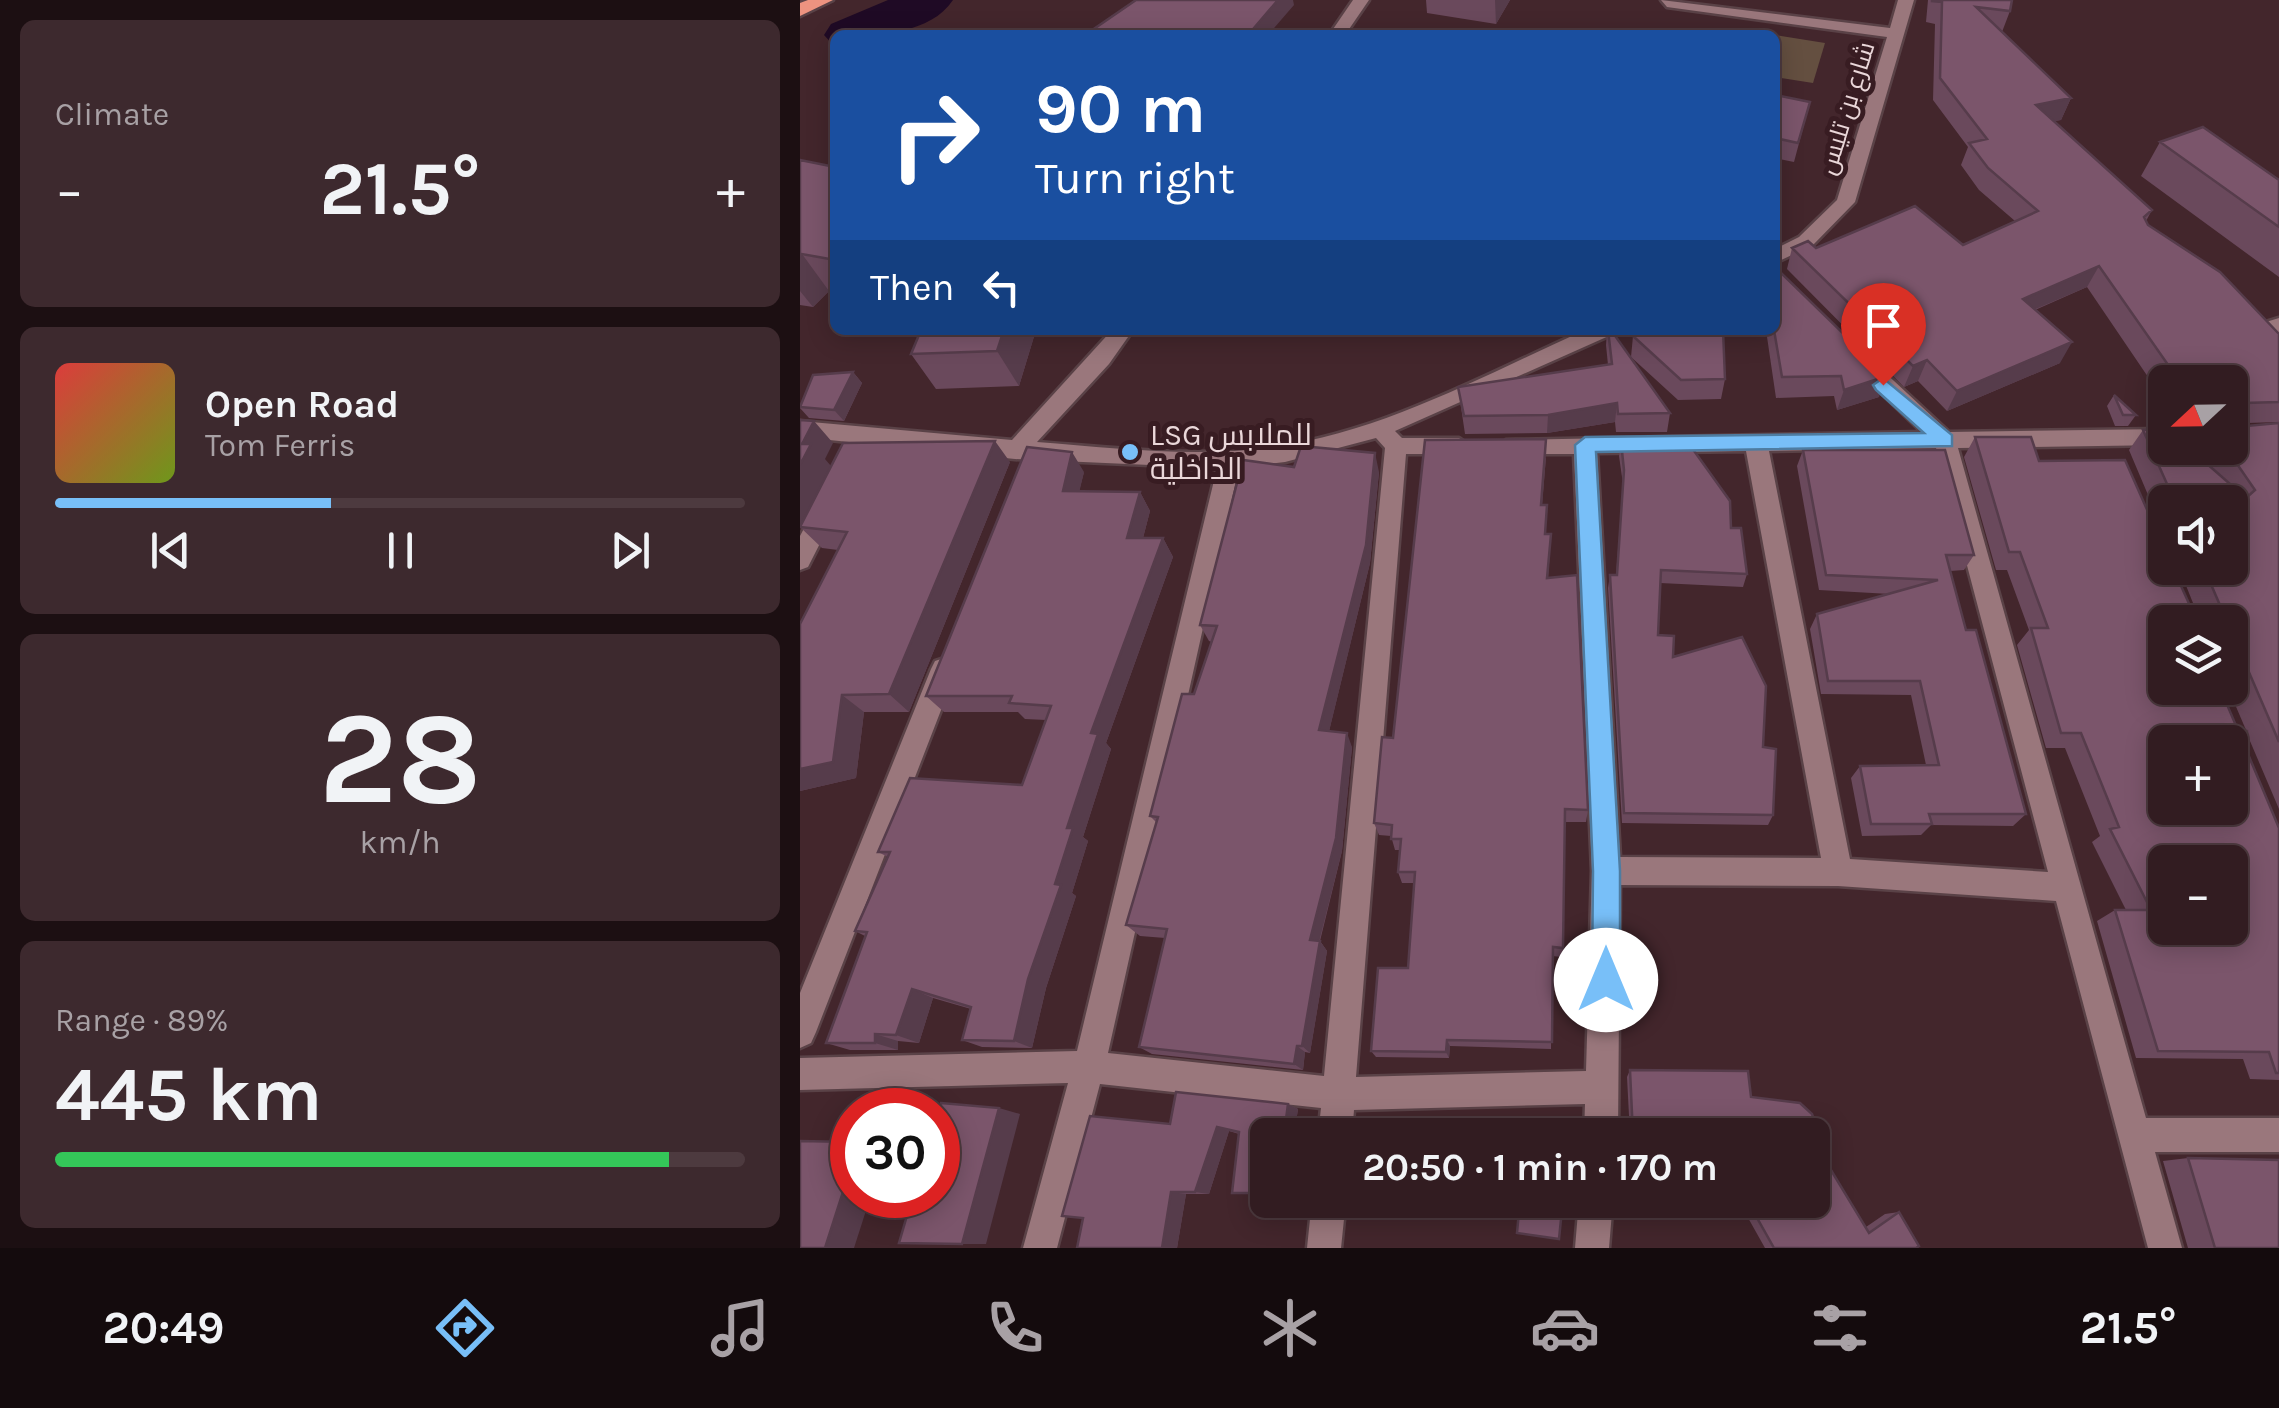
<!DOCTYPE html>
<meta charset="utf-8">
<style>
body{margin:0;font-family:Karla,Cairo,sans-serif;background:#3d292e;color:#f1f3f6;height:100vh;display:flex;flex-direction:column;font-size:38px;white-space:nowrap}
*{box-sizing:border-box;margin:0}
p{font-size:32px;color:#a8a1a5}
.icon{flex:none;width:55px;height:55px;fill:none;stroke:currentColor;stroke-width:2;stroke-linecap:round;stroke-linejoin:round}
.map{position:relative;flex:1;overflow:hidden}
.side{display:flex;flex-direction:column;gap:20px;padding:20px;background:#1c0f12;width:800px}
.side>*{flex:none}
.hud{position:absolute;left:30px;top:30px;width:950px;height:305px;border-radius:15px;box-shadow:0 5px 25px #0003,0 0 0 2px #4d3a3f;background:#1a4fa0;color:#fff;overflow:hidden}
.needle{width:65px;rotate:248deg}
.buttons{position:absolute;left:1348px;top:365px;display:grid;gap:20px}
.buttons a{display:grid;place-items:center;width:100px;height:100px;border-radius:15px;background:#321c21;box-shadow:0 5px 25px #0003,0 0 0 2px #4d3a3f;font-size:50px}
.speed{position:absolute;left:30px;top:1088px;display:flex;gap:20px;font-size:50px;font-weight:700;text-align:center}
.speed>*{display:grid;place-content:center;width:130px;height:130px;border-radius:50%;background:#321c21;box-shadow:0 5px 25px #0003,0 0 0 2px #4d3a3f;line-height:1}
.speed .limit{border:15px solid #d22;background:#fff;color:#111}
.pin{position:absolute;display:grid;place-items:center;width:85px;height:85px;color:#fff;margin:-102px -42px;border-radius:50% 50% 50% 0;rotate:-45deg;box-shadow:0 0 10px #0007}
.pin .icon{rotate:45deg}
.me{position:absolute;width:110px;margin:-55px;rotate:0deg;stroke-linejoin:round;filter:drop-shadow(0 0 8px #0008)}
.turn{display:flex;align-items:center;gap:35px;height:210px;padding:0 40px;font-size:45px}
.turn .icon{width:130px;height:130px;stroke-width:2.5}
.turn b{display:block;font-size:70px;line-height:85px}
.then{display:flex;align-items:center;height:95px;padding:0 40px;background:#0003;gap:20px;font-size:38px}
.big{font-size:75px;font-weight:700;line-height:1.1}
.side .tile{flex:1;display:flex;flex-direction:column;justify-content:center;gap:15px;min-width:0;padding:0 35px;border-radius:15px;background:#3d292e}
.side .dial{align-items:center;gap:0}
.dial b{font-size:130px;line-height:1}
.song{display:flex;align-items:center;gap:30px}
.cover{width:120px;height:120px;border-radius:15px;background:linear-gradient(135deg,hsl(0 70% 55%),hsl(80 70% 35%))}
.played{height:10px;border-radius:5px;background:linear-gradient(90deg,#78bff8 40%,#4d3a3f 40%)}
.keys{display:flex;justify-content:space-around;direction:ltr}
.heat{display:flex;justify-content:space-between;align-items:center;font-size:55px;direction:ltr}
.charge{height:15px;border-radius:8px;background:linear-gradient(90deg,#34c759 89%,#4d3a3f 0)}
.trip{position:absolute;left:450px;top:1118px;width:580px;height:100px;border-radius:15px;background:#321c21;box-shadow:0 5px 25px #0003,0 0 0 2px #4d3a3f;font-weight:700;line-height:100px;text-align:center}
.dock{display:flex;height:160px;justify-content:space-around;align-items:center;background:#140b0d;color:#a8a1a5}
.dock .icon{width:70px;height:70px}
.dock .selected{color:#78bff8}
.dock b{font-size:45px;color:#f1f3f6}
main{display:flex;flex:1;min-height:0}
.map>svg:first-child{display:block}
.green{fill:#644f40}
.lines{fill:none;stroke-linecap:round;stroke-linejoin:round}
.river{fill:#1f0a25;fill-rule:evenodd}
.minor-casing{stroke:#5a4247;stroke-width:5}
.highway-casing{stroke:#5a4247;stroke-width:5}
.minor{fill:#9a777c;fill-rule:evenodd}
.highway{fill:#ed9380;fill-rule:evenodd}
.wall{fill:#6a495c;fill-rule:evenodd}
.shaded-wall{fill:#563c4b}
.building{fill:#7b556b;stroke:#563c4b;stroke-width:2.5;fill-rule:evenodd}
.route{fill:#78bff8;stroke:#4e7ca1;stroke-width:2.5}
.poi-dot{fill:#78bff8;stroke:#381c22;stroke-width:4}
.labels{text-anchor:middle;stroke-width:10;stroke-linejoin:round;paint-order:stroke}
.far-street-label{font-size:25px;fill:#ead7d9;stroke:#381c22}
.poi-label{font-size:30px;fill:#ead7d9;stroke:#381c22;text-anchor:start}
</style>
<main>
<section class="side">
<div class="tile"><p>Climate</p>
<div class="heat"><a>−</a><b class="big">21.5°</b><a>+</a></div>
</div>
<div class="tile">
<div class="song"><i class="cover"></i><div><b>Open Road</b><p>Tom Ferris</p></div></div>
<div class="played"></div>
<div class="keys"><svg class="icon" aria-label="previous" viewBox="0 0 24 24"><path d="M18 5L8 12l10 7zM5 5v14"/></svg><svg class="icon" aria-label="pause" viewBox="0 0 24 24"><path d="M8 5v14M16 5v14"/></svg><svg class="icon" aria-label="next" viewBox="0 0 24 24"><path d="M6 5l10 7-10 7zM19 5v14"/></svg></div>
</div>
<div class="tile dial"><b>28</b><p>km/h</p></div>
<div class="tile"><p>Range · 89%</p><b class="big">445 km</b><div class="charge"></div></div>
</section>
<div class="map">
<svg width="1479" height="1248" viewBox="0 0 1479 1248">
<rect width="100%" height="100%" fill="#43262c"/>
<path class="green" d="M975 35 1025 43 1013 83 975 77Z"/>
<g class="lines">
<path class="river" d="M88 0H153C129 36 74 35 35 35V47L24 35 31 24Z"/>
<g class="minor-casing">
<path id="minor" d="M553 0H569L545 35H529Z
M861 0 1090 28 1098 0H1114L1055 202 1013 245 975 263V249L999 237 1037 200 1087 37 867 7Z
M1479 318V332H1466V322Z
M312 330H333L309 364 237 442C314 448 396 458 473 447 583 432 684 375 785 330H814L811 335 595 431 602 438H659L670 446 659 454H606L556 1077 786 1071 792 871 774 454H714L703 446 706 440 1122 432 1052 365V355H1066L1149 432 1365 429V445L1158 448 1346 1118H1479V1152H1355L1382 1248H1348L1256 901 1038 886 820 885 818 1135H784L785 1104 554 1110 552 1135H518L521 1108 300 1084 257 1248H223L268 1083 0 1090V1058L277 1051 417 468 215 459 0 437V421L212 440ZM576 438 585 448 524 1076 308 1053 439 467 485 462ZM1136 448 1248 872 1050 859 969 451ZM946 451 1021 858 820 857 797 453Z
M27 497 39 506 8 567 0 570V536L19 500Z
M144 658 153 661 157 669 16 1032 11 1043 0 1048V993L131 669 135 661Z
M512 1200H546L541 1248H507Z
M779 1200H813L809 1248H775Z"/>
</g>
<g class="highway-casing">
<path id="highway" d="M8 0H33L0 16V3Z"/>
</g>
<use href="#minor" class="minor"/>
<use href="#highway" class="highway"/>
</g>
<path class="wall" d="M626 0H710L696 24 627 13Z
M1128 0H1212L1210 11 1202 32 1271 98 1261 120 1254 121 1352 210 1346 221 1348 225 1479 334V422L1447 423V426L1479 423V809L1447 734 1448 754 1479 828V1080L1450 1079 1443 1059 1336 1058 1297 921 1315 910H1326L1292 842 1300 836 1265 748H1246L1217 645 1229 630 1207 570H1196L1164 457 1175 437 1239 461 1391 608H1395L1379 568H1430V502H1365V535L1329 450 1343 430 1405 462 1396 448H1430V382H1365V402L1287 287 1235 310 1260 363 1147 411 1118 381 1104 387 987 269 992 248 1163 245 1215 221 1179 190 1161 165 1168 147 1133 100 1135 24 1126 22ZM1365 622H1430V688H1428L1446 730 1437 728Z
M975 95 1010 102 994 162 975 158Z
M1360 142 1479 180V277L1341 176Z
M0 160 35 167V292L29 291 13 307 0 305Z
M977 269 1079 397 1037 410 1034 396 976 398 966 330H975Z
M236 330 219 386 136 389 111 354Z
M807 330H811L870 413 867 432H816L815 422 747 433 665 434 658 387 808 365 806 345Z
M833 336 925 379 921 399 878 400 831 357Z
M53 372 62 383 44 421 9 418 0 408V405Z
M1314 395 1336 415 1328 426H1315L1307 406Z
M821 442 931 528 947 574 943 587 860 583 858 635 873 657 963 747 973 815 968 825 822 823 808 588 810 575H816L823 484 819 456Z
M1003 450 1174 555 1164 570 1150 571 1166 630 1226 814 1213 826 1131 825 1121 835 1062 836 1051 778 1060 766 1126 765 1111 695 1021 694 1010 629 1017 614 1090 594 1019 590 997 466Z
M746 457 742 505 746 534 750 551 748 578 788 810 786 822H765L763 948 762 957 752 956 751 1049 650 1046 649 1058 576 1057 571 1051 608 968 614 883H602L598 872 600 850H595L591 836 579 835 574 823 593 738Z
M210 462 109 712H64L56 778 0 791 38 550 22 548 0 527Z
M494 467 579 472 570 563 529 731 552 747 542 851 520 941 527 951 510 1053 505 1052 503 1070 352 1054 339 1047 365 938 340 936 326 925 356 822 350 816 412 642 409 641 400 625Z
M284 472 279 491 340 492 350 511 343 538H363L373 557 306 743 311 749 283 837 288 841 272 893 276 896 246 988 232 1048 182 1047 162 1040 171 1009 133 998 119 1043 98 1041V1050H50L26 1043 65 936 55 931 88 857 78 852 222 785 246 720 225 719 218 712H144L126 696Z
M830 1070 948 1071 951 1097 1000 1103 1012 1114 1018 1131 1014 1142 1066 1227 1085 1214 1099 1212 1119 1246 1116 1248H965L938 1200H1012V1135H830L827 1077Z
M488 1104 498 1109 494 1135H468V1195L432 1193 439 1134 429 1131 409 1194H386L377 1248 370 1124Z
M1388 1158 1479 1248H1388L1363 1161Z"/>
<path class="shaded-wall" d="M478 0H493L494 5 468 35H448Z
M695 0H710L696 24Z
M1271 98 1261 120 1227 126 1236 105Z
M2 254 29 291 13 307 0 291V256Z
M1299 266 1287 287 1212 319 1223 299Z
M204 330H236L219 386 197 351Z
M1272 342 1260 363 1147 411 1157 391Z
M1127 360 1118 381 1104 387 1113 366Z
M53 372 62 383 44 421 34 410Z
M1087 376 1079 397 1037 410 1044 390Z
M817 403 815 422 747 433 748 415Z
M14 421 33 443 25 459 31 466 0 528V465L2 444Z
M195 441 210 462 109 712 89 694Z
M272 452 284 472 275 510 263 491Z
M575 453 579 472 570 563 526 744 519 730Z
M340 492 350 511 338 557 327 538Z
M363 538 373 557 306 743 311 749 283 837 288 841 272 893 276 896 246 988 232 1048 214 1041 228 979 255 884 267 828 291 733Z
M42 695 64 712 56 778 0 791V769Z
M547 733 552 747 542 851 517 950 510 940Z
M520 941 527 951 510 1053 502 1046Z
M112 989 133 998 119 1043 96 1035Z
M75 1034 98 1041V1050L75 1043Z
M647 1040 650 1046 649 1058 646 1052Z
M497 1046 505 1052 503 1070 494 1064Z
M488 1104 498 1109 494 1135H484Z
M199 1108 220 1114 186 1244H162Z
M417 1127 429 1131 409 1194 395 1192Z
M52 1164V1195H71L54 1248H25Z
M371 1192 386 1194 377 1248H362Z"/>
<path class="building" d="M336 0H478L448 35H285Z
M1132 0H1212L1210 11 1176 7 1271 98 1236 105 1352 210 1344 217 1348 225 1420 272 1479 334V402L1444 403 1447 426 1479 423V742L1448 670 1430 669V622H1365V688H1420L1437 728 1447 731 1448 754 1479 828V1073H1476L1469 1052 1358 1051 1315 910H1351L1310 829 1319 827 1281 733H1261L1231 628H1248L1220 552H1209L1175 437H1231L1239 461 1325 460 1365 550V568H1373L1391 608H1416L1419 603 1404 568H1430V502H1375L1343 430 1365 429V448H1389L1446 498 1455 490 1426 448H1430V382H1380L1299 266 1223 299 1272 342 1157 391 1127 360 1113 366 992 248 1008 241 1016 248 1115 206 1163 245 1238 211 1188 168 1169 143 1187 139 1140 78 1142 2 1132 1ZM1365 742H1430V808H1365ZM1365 862H1430V928H1365Z
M181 31 186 35H171Z
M245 32 264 35H241Z
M975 95 1010 102 998 143 975 138Z
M1403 127 1479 180V227L1360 142Z
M0 160 35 167V260L2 254 0 256Z
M975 255H976L977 269 1087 376 1044 390 1041 376 982 377 974 330Z
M121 330H204L197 351 111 354Z
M808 330H811L870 413 818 414 817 403 748 415 664 416 658 387 812 364Z
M845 330H923L925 379 881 380 833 336Z
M53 372 34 410 0 407 13 375Z
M1314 395 1336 415H1323Z
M0 420 14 421 2 444H11L0 465Z
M746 439 741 505H747L745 534H751L747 578 777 575 788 810 765 809 763 948 753 947 752 1042 647 1040 646 1052 571 1051 578 968H608L615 872H598L601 839H591L592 825 574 823 582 737 593 738 625 440Z
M195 441 89 694 42 695 33 762 0 769V624L47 532 0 527 43 443Z
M887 441 930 501 931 528H941L947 574 861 570 858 635 874 636 873 657 942 637 966 686 963 747 976 749 973 815 824 813 810 575H817L824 470 821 442Z
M501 446 575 453 566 545 519 730 547 733 536 838 510 940 520 941 502 1046H497L494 1064 339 1047 367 929 326 925 358 817 350 816 382 694H394L417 626 400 625 443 460 494 467Z
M227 447 272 452 263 491 340 492 327 538H363L291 733 298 734 267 828H273L255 884 261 885 228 979 214 1041 162 1040 171 1007 112 989 96 1035 75 1034V1043H26L67 932 55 931 90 852H78L110 778 222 785 251 706 209 703 212 696H126Z
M1003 450H1145L1174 555H1146L1166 630H1176L1226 814H1129L1132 824H1071L1060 766 1139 765 1120 681H1028L1017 614 1138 580 1026 575Z
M830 1070 948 1071 951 1097 1000 1103 1012 1114 1018 1131 1014 1142 1069 1233 1099 1212 1119 1246 1116 1248H974L947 1200H1012V1135H833Z
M376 1092 488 1104 484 1135H468V1193H432L439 1132 417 1127 395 1192H371L362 1248H277L283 1218 262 1216 290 1116 370 1124Z
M141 1103 199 1108 162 1244 99 1243 113 1195H138V1115Z
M608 1129 660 1135H607Z
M0 1141 52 1142V1164L25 1248H0Z
M1388 1158 1479 1160V1248H1415Z
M622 1200H651L650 1204Z
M720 1200H763L759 1239 717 1233Z"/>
<path class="route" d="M1083 378 1152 435V446L796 452 820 871V980L816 989 806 993 796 989 792 980 793 871 775 445 785 437 1124 433 1076 390 1073 385Z"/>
<circle class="poi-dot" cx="330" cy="452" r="10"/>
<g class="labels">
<g class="far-street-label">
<text transform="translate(1046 108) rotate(-73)" y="9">شارع بن تليس</text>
</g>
<g class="poi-label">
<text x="350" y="445">LSG للملابس<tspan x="350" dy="34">الداخلية</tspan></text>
</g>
</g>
</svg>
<div class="buttons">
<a><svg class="needle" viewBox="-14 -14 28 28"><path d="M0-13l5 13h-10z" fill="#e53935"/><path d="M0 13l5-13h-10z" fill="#a8a1a5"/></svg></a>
<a><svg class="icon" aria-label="sound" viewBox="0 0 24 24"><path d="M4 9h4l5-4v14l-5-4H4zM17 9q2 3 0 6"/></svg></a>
<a><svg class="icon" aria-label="layers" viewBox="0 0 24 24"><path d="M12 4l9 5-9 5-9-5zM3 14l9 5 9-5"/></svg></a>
<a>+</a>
<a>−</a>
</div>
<div class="speed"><div class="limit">30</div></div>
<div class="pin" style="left:1083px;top:385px;background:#d93025"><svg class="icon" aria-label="arrive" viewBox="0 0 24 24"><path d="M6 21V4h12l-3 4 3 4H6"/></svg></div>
<svg class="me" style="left:806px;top:980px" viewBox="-20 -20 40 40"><circle r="19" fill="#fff"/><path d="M0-13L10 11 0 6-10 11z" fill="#78bff8"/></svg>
<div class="trip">20:50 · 1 min · 170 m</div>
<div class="hud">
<div class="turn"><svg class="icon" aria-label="right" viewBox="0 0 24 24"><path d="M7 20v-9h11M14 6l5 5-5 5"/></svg><div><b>90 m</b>Turn right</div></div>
<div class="then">Then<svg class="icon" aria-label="left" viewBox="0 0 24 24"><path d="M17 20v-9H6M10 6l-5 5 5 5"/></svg></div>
</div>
</div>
</main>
<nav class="dock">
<b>20:49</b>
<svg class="icon selected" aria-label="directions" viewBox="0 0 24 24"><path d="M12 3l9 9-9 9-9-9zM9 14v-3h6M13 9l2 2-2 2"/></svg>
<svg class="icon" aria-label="music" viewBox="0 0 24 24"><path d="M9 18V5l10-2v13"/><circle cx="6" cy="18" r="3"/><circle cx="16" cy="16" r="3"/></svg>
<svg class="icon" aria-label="phone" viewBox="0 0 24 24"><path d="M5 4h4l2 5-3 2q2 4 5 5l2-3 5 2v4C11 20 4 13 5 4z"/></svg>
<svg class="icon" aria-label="climate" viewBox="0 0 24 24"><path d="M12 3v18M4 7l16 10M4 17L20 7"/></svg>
<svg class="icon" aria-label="car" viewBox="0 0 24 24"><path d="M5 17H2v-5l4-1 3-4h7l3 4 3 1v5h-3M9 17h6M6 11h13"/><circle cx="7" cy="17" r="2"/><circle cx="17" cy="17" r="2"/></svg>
<svg class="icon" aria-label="filters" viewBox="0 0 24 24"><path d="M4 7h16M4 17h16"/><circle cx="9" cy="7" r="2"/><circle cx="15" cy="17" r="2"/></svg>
<b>21.5°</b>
</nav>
